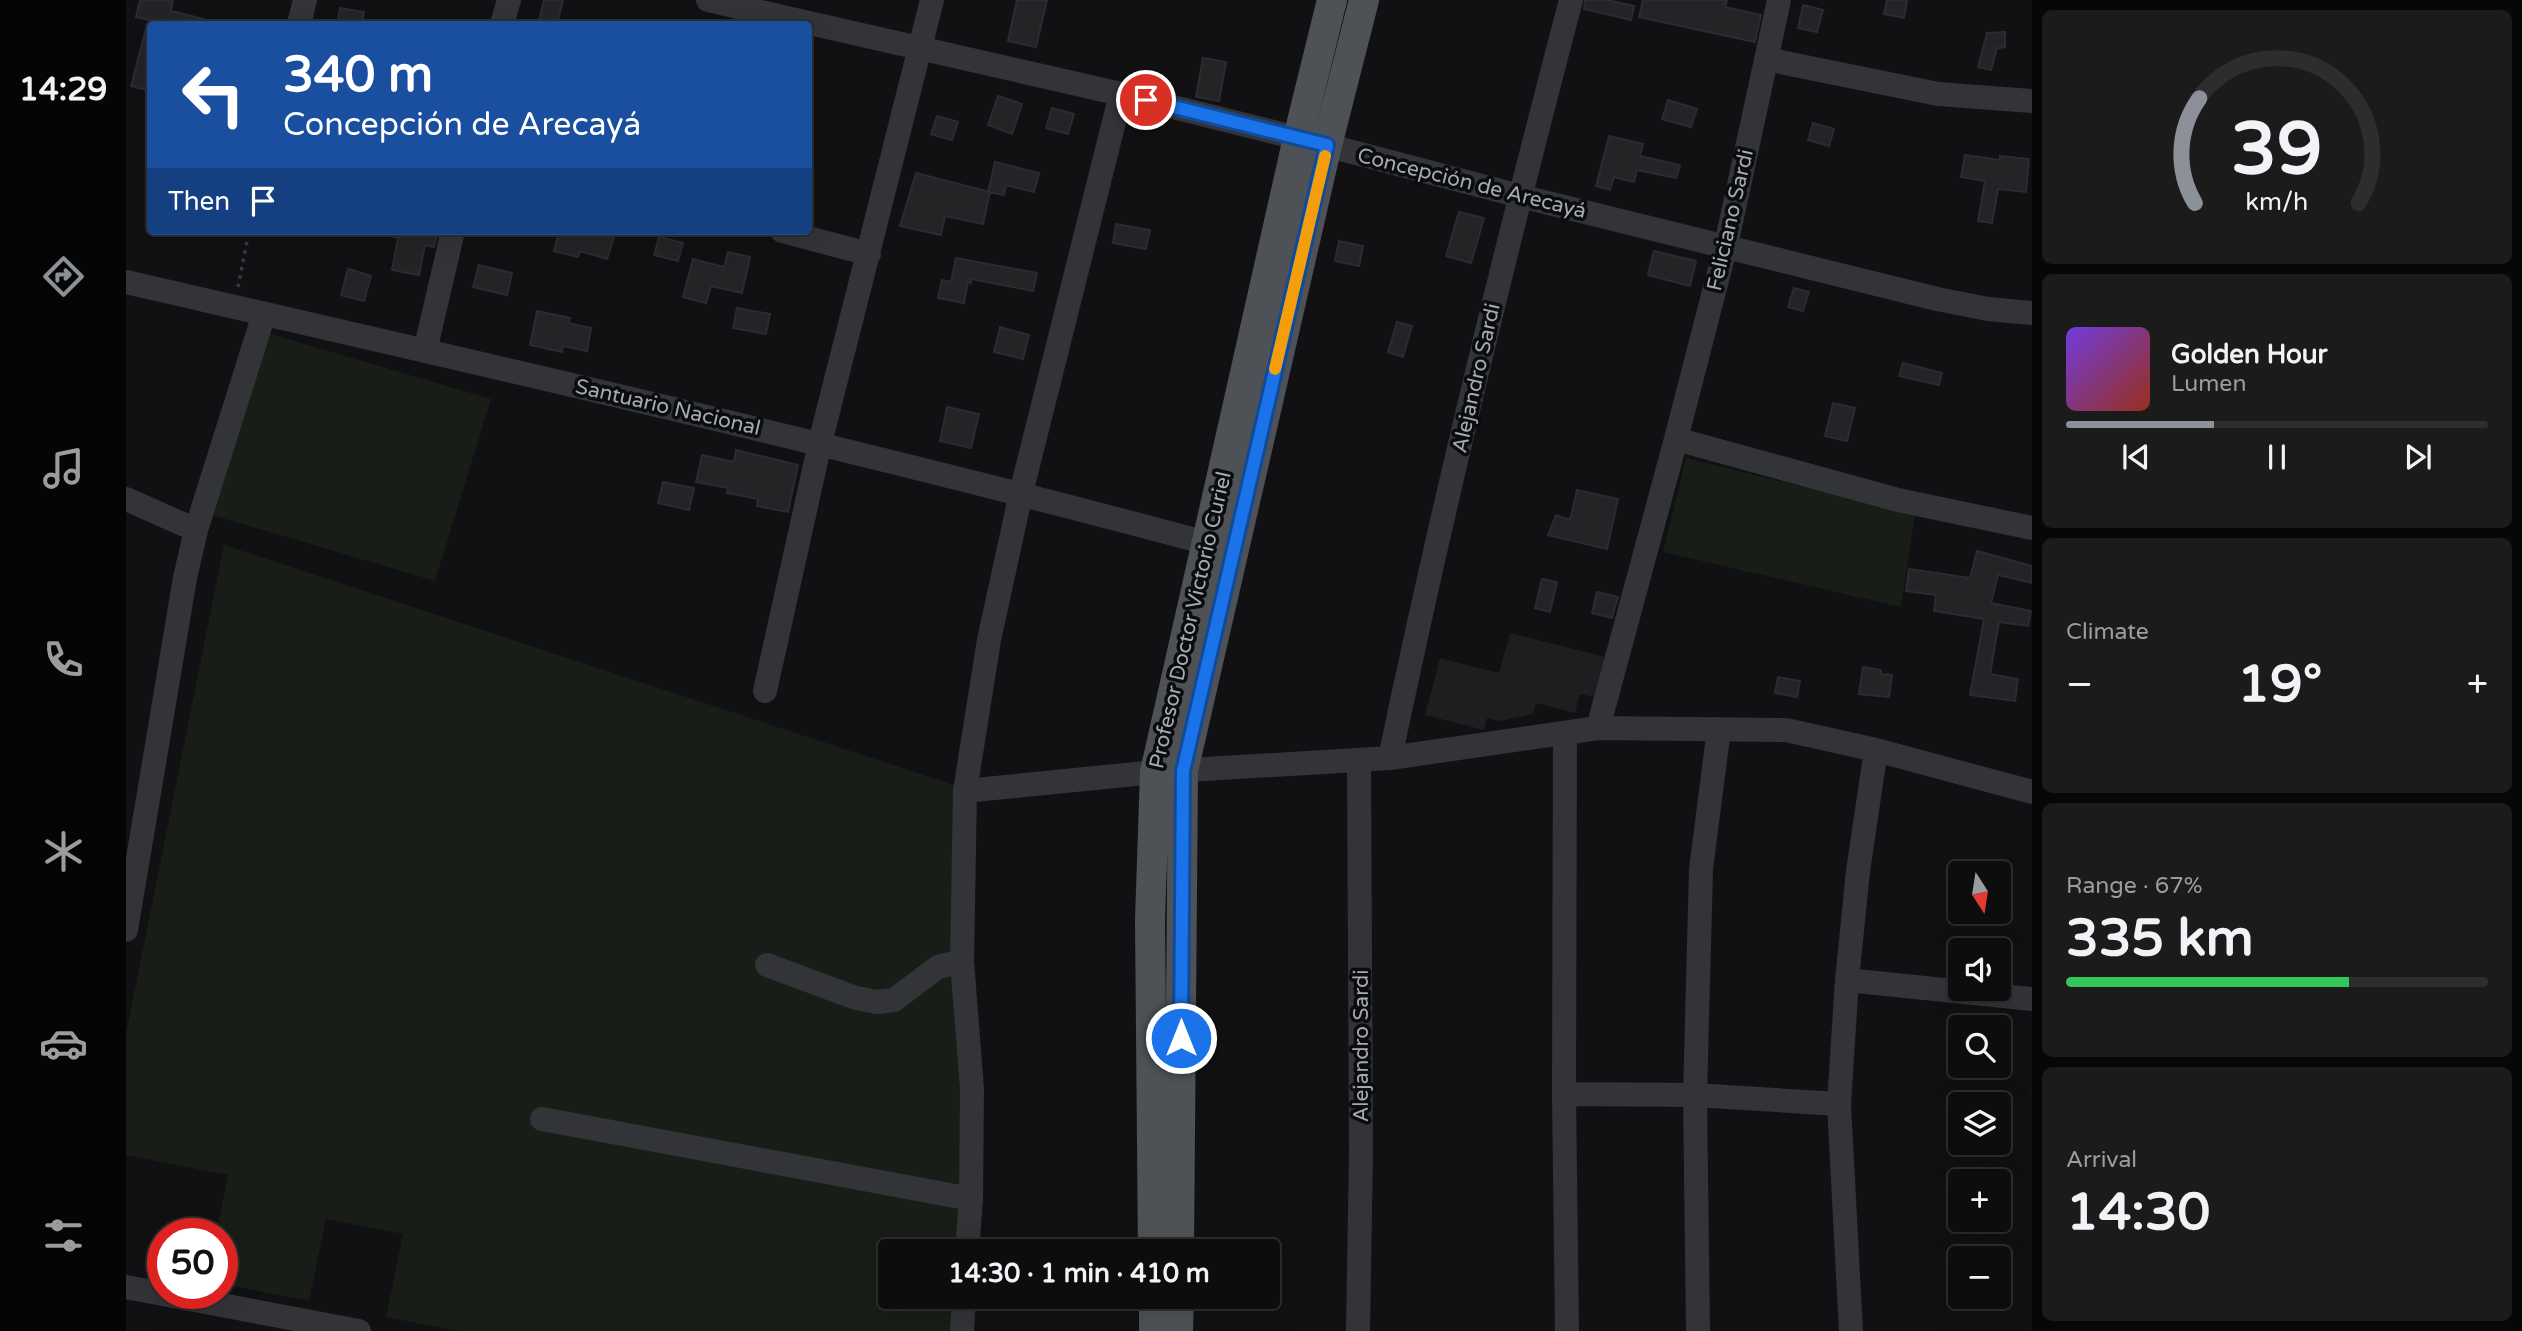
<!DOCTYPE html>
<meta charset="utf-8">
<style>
body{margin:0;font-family:"Varela Round",sans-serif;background:#1b1b1c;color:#f1f3f6;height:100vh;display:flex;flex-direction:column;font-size:26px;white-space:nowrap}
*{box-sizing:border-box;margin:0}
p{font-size:23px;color:#9a9c9e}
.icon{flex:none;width:38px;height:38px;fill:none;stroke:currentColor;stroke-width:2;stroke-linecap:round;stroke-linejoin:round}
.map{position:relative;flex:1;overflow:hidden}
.drawer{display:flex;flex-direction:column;gap:10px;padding:10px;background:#070708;width:490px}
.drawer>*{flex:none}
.banner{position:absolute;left:21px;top:21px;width:665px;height:214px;border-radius:7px;box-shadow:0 7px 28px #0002,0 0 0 2px #2d2d2e;background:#1a4fa0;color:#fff;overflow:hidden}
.needle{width:46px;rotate:168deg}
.fabs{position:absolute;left:1822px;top:861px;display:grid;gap:14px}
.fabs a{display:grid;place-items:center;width:63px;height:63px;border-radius:7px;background:#0d0d0e;box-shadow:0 7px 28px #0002,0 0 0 2px #2d2d2e;font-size:35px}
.speed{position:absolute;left:21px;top:1218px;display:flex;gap:14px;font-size:35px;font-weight:700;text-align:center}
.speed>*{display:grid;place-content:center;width:91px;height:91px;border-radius:50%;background:#0d0d0e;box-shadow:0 7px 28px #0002,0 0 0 2px #2d2d2e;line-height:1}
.speed .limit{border:10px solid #d22;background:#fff;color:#111}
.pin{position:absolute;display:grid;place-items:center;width:60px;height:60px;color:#fff;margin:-30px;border:4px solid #fff;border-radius:50%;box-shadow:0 2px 7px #0007}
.me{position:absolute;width:77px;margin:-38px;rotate:0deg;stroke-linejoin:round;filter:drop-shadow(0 0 5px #0008)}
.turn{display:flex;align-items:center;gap:24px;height:147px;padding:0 21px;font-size:32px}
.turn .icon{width:91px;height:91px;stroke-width:2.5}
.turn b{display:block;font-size:49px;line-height:60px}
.then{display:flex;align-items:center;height:66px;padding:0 21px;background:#0003;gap:14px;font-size:26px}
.big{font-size:52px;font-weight:700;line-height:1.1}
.drawer .tile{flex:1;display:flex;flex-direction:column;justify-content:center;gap:10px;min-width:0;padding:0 24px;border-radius:10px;background:#1b1b1c}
.drawer .dial{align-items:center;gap:0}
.dial svg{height:182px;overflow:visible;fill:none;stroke:#2d2d2e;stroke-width:7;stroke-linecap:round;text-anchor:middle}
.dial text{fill:#f1f3f6;stroke:none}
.song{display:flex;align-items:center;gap:21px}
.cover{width:84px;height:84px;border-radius:10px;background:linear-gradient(135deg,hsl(260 70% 55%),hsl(10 70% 35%))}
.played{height:7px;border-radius:4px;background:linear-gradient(90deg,#8c9099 35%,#2d2d2e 35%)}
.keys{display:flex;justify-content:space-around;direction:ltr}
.heat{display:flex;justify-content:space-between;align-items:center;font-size:38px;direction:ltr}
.charge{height:10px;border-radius:5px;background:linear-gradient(90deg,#34c759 67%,#2d2d2e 0)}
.trip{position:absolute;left:752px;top:1239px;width:402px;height:70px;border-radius:7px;background:#0d0d0e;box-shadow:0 7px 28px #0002,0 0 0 2px #2d2d2e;font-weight:700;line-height:70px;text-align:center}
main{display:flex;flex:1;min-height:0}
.dock{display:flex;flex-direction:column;width:126px;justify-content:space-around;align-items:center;background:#050506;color:#9a9c9e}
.dock .icon{width:49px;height:49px}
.dock .selected{color:#8c9099}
.dock b{font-size:32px;color:#f1f3f6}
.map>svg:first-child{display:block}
.built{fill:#1d1e20}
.green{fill:#181d17}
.building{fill:#242427;stroke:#2b2c2f;stroke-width:2}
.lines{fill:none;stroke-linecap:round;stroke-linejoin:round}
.path{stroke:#383b3f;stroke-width:3.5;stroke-dasharray:3.5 5;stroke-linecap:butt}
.minor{stroke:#323438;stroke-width:24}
.major{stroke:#4e5257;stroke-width:30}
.route-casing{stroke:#114b97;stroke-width:18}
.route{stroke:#1a73e8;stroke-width:12}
.slow{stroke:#f59e0b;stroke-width:12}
.labels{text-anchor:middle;stroke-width:7;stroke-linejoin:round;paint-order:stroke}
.street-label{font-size:21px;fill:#a2abb4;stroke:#0c0c0e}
</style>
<main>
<nav class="dock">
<b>14:29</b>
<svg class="icon selected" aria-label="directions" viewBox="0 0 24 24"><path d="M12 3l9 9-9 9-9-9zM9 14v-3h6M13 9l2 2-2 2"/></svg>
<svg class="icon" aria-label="music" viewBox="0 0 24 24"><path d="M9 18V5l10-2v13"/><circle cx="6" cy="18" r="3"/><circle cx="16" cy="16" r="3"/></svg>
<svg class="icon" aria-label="phone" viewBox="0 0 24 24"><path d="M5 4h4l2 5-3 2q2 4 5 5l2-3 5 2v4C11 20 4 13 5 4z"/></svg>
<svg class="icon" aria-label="climate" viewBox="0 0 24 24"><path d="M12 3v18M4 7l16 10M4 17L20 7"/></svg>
<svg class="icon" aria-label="car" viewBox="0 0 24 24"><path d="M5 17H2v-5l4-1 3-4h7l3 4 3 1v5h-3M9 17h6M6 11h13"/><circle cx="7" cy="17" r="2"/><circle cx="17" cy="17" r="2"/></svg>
<svg class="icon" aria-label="filters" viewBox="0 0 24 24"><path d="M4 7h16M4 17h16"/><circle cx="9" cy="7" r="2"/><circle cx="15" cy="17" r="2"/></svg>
</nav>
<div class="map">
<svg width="1906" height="1331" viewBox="0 0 1906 1331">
<rect width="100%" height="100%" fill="#111113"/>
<path class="built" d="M1384 633 1479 657 1468 697 1454 694 1449 713 1410 703 1407 714 1374 721 1361 718 1358 730 1299 715 1314 658 1373 673Z"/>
<path class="green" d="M138 332 365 399 309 581 83 514Z
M1560 458 1789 514 1775 607 1537 552Z
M98 545 837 788 842 1251H765V1297H842V1331H332L260 1317 277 1234 200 1219 183 1301 96 1284V1234H90L102 1175 0 1155V1034Z"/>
<path class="building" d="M14 0H47L45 11 78 19 77 24H39L10 17Z
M418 0H437L431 24H412Z
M891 0H921L910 47 882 41Z
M1459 0H1481L1508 6 1505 20 1458 9Z
M1517 0H1601L1599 7 1635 15 1629 42 1513 17Z
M1761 0H1781L1778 18 1758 14Z
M1677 5 1697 10 1691 32 1672 28Z
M214 8 238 12 236 24H211Z
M20 29 24 30V91L5 86Z
M1879 32V47L1871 48 1865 70 1852 67 1861 33Z
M1077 58 1100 62 1093 101 1070 97Z
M872 96 896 104 886 134 862 125Z
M1542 100 1571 109 1565 127 1536 119Z
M926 108 948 114 942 134 920 128Z
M811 116 832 122 826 140 805 134Z
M1687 123 1708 129 1703 146 1682 140Z
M1483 136 1517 144 1514 156 1554 165 1550 178 1511 170 1508 182 1488 177 1484 190 1470 186Z
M1839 155 1874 160V156L1903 159 1900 192 1872 189 1866 223 1852 221 1859 181 1835 177Z
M869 162 913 173 908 192 880 185 878 195 862 192Z
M790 173 864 192 857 224 819 216 815 235 774 226Z
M1333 212 1358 218 1345 263 1320 256Z
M990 224 1024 230 1020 249 987 243Z
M266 231H312L308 247 299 245 293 275 266 270 272 238 265 236Z
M433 231H490L481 259 454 251 452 257 428 251Z
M533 237 557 243 552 261 528 255Z
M1213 241 1237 246 1233 266 1209 261Z
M1528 251 1570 261 1564 286 1522 275Z
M602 252 624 257 616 293 585 286 580 303 557 297 567 259 598 267Z
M830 258 911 273 907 291 845 279V283L842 282 838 303 812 298 816 280 825 282Z
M353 265 386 273 381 295 347 287Z
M222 269 245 276 238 301 215 295Z
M1668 288 1683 292 1677 311 1662 307Z
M611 308 644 314 640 334 607 328Z
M411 311 444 318 442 323 465 328 461 351 437 346 436 352 404 345Z
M1271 322 1286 326 1277 357 1262 352Z
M874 327 903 335 897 359 868 352Z
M1777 363 1816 373 1813 385 1773 376Z
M1707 403 1729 408 1721 441 1699 436Z
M821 407 853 414 845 448 814 441Z
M610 450 672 465 662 512 631 506 632 499 601 493 602 488 570 482 576 455 608 462Z
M537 482 568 488 563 510 532 503Z
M1451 490 1492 499 1481 549 1422 535 1430 515 1444 520Z
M1851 551 1906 566V583L1872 575 1865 603 1905 611 1902 626 1873 622 1864 674 1892 679 1889 701 1844 695 1858 619 1808 611 1810 595 1780 591 1783 569 1844 578Z
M1416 579 1431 582 1424 612 1409 608Z
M1471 592 1492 597 1486 618 1466 613Z
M1737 667 1755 670V674L1766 675 1763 697 1733 694Z
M1652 677 1674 681 1671 697 1649 693Z"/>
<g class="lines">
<path class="path" d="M112 287 123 231"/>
<path class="minor" d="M582 0 995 94 1192 143 1394 196 1811 299 1862 309 1906 313
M173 24 179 0
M376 24 383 0
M1640 59 1812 94 1906 101
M656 231 743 254
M0 282C361 365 723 447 1081 543
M299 351 327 231
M1550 439 1772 500 1906 528
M0 499 70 530 59 578 0 930
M70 530 138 314
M639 691 694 443 806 0
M1472 728 1550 439 1600 245 1653 0
M1439 734 1438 1094 1441 1331
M1264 758C1317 504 1379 251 1445 0
M839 791 1029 772 1264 758 1472 728 1660 730 1750 750 1906 792
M641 965 730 998 751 1002 768 1000 812 967 836 961
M1721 980 1906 999
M1438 1094 1569 1095 1713 1104
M416 1119 845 1199
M841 1251 845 1199 846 1089 836 961 839 791 863 640 895 493 995 94
M0 1287 233 1331
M836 1331 838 1297
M1232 1331 1235 1152 1233 760
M1572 1331 1569 1095 1575 869 1593 729
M1725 1331 1713 1104 1721 980 1732 871 1750 750"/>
<path class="major" d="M1027 1251 1024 920 1029 772 1172 138 1206 0
M1053 1251 1057 771 1201 145 1238 0
M1028 1297V1331
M1052 1331 1053 1297"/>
</g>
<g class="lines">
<g class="route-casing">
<path id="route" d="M1020 100 1201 145 1057 771 1055 1038"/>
</g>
<use href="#route" class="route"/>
<path class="slow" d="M1149 369 1199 156"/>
</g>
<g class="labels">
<g class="street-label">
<text transform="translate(1346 183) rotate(14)" y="7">Concepción de Arecayá</text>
<text transform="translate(1604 220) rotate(-77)" y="7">Feliciano Sardi</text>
<text transform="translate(1350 378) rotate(-77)" y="7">Alejandro Sardi</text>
<text transform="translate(542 407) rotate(13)" y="7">Santuario Nacional</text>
<text transform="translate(1064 620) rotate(-77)" y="7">Profesor Doctor Victorio Curiel</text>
<text transform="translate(1235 1046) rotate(-90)" y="7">Alejandro Sardi</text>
</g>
</g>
</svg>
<div class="fabs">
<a><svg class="needle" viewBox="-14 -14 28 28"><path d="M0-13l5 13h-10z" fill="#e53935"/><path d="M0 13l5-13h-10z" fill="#9a9c9e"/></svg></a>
<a><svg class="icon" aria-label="sound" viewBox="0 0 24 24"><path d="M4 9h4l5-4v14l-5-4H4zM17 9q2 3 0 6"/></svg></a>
<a><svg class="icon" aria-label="search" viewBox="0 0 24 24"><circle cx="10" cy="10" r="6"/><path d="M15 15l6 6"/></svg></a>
<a><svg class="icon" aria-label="layers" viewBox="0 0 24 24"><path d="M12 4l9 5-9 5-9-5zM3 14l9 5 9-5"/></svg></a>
<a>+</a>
<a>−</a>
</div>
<div class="speed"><div class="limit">50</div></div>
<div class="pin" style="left:1020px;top:100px;background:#d93025"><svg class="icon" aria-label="arrive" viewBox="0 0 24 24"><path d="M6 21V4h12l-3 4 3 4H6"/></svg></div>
<svg class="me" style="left:1055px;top:1038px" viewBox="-20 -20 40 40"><circle r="17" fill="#1a73e8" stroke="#fff" stroke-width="3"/><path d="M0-11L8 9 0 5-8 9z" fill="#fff"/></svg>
<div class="trip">14:30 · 1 min · 410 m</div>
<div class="banner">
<div class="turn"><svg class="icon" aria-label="left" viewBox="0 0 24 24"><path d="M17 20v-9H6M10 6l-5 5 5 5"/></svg><div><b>340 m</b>Concepción de Arecayá</div></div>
<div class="then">Then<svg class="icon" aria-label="arrive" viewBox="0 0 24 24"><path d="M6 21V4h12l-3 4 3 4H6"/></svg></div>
</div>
</div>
<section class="drawer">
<div class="tile dial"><svg viewBox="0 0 100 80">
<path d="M14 69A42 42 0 1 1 86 69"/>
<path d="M14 69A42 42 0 0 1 16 23" stroke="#8c9099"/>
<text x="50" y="56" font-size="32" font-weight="700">39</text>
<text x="50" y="72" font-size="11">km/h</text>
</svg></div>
<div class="tile">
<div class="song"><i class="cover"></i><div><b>Golden Hour</b><p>Lumen</p></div></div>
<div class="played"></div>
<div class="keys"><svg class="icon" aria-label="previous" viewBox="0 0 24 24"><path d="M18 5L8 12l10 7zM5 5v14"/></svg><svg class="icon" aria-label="pause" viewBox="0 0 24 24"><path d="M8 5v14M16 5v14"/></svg><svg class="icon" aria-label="next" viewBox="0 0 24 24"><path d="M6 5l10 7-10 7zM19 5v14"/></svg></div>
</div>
<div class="tile"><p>Climate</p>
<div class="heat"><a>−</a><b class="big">19°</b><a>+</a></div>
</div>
<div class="tile"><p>Range · 67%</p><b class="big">335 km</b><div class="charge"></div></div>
<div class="tile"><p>Arrival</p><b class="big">14:30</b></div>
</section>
</main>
